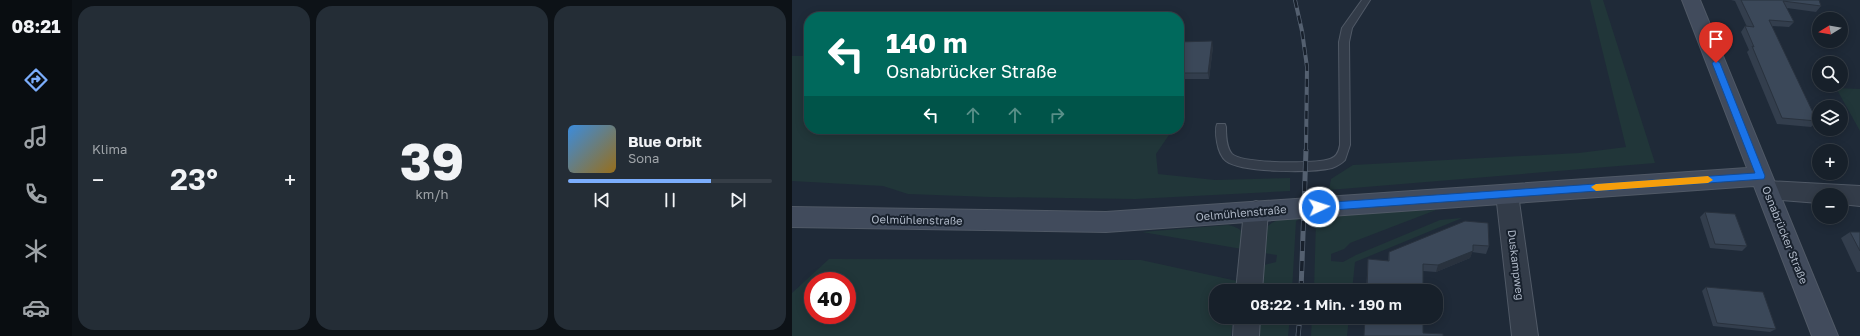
<!DOCTYPE html>
<html lang="de">
<meta charset="utf-8">
<style>
body{margin:0;font-family:"Golos Text",sans-serif;background:#242d36;color:#f1f3f6;height:100vh;display:flex;flex-direction:column;font-size:15px;white-space:nowrap}
*{box-sizing:border-box;margin:0}
p{font-size:13px;color:#9ea3a8}
.icon{flex:none;width:22px;height:22px;fill:none;stroke:currentColor;stroke-width:2;stroke-linecap:round;stroke-linejoin:round}
.map{position:relative;flex:1;overflow:hidden}
.panel{display:flex;flex-direction:column;gap:6px;padding:6px;background:#0d1217;width:720px}
.panel>*{flex:none}
.banner{position:absolute;left:12px;top:12px;width:380px;height:122px;border-radius:16px;box-shadow:0 2px 10px #0003,0 0 0 1px #363e47;background:#00695c;color:#fff;overflow:hidden}
.needle{width:26px;rotate:259deg}
.tools{position:absolute;left:1020px;top:12px;display:grid;gap:8px}
.tools a{display:grid;place-items:center;width:36px;height:36px;border-radius:50%;background:#17202a;box-shadow:0 2px 10px #0003,0 0 0 1px #363e47;font-size:20px}
.speed{position:absolute;left:12px;top:272px;display:flex;gap:8px;font-size:20px;font-weight:700;text-align:center}
.speed>*{display:grid;place-content:center;width:52px;height:52px;border-radius:50%;background:#17202a;box-shadow:0 2px 10px #0003,0 0 0 1px #363e47;line-height:1}
.speed .limit{border:6px solid #d22;background:#fff;color:#111}
.pin{position:absolute;display:grid;place-items:center;width:34px;height:34px;color:#fff;margin:-41px -17px;border-radius:50% 50% 50% 0;rotate:-45deg;box-shadow:0 0 4px #0007}
.pin .icon{rotate:45deg}
.me{position:absolute;width:44px;margin:-22px;rotate:86deg;stroke-linejoin:round;filter:drop-shadow(0 0 3px #0008)}
.turn{display:flex;align-items:center;gap:14px;height:84px;padding:0 16px;font-size:18px}
.turn .icon{width:52px;height:52px;stroke-width:2.5}
.turn b{display:block;font-size:28px;line-height:34px}
.lanes{display:flex;align-items:center;height:38px;padding:0 16px;background:#0003;justify-content:center;gap:20px;direction:ltr}
.lanes .off{opacity:.35}
.big{font-size:30px;font-weight:600;line-height:1.1}
.panel .card{flex:1;display:flex;flex-direction:column;justify-content:center;gap:6px;min-width:0;padding:0 14px;border-radius:16px;background:#242d36}
.panel .dial{align-items:center;gap:0}
.dial b{font-size:52px;line-height:1}
.song{display:flex;align-items:center;gap:12px}
.cover{width:48px;height:48px;border-radius:6px;background:linear-gradient(135deg,hsl(210 70% 55%),hsl(40 70% 35%))}
.played{height:4px;border-radius:2px;background:linear-gradient(90deg,#7badfc 70%,#363e47 70%)}
.keys{display:flex;justify-content:space-around;direction:ltr}
.heat{display:flex;justify-content:space-between;align-items:center;font-size:22px;direction:ltr}
.panel .tiles{flex:1;display:grid;gap:6px;grid-template-columns:repeat(3,1fr)}
.trip{position:absolute;left:417px;top:284px;width:234px;height:40px;border-radius:16px;background:#17202a;box-shadow:0 2px 10px #0003,0 0 0 1px #363e47;font-weight:600;line-height:40px;text-align:center}
main{display:flex;flex:1;min-height:0}
.dock{display:flex;flex-direction:column;width:72px;justify-content:space-around;align-items:center;background:#090d11;color:#9ea3a8}
.dock .icon{width:28px;height:28px}
.dock .selected{color:#7badfc}
.dock b{font-size:18px;color:#f1f3f6}
.map>svg:first-child{display:block}
.green{fill:#213639;fill-rule:evenodd}
.lines{fill:none;stroke-linecap:round;stroke-linejoin:round}
.lane-casing{stroke:#505966;stroke-width:2}
.street-casing{stroke:#505966;stroke-width:2}
.secondary-casing{stroke:#505966;stroke-width:2}
.lane{fill:#333c49;fill-rule:evenodd}
.street{fill:#333c49;fill-rule:evenodd}
.secondary{fill:#414b5c;fill-rule:evenodd}
.rail-far1-casing{stroke:#546070;stroke-width:4}
.rail-casing{stroke:#546070;stroke-width:5}
.rail-far1{stroke:#18212d;stroke-width:2.5;stroke-dasharray:8;stroke-linecap:butt}
.rail{stroke:#18212d;stroke-width:3.5;stroke-dasharray:10;stroke-linecap:butt}
.wall{fill:#333e4d}
.shaded-wall{fill:#29323e}
.building{fill:#3b4859;stroke:#29323e}
.route{fill:#1a73e8;stroke:#114b97}
.slow{fill:#f59e0b}
.labels{text-anchor:middle;stroke-width:4;stroke-linejoin:round;paint-order:stroke}
.street-label{font-size:11px;fill:#adb6c5;stroke:#18212d}
</style>
<main>
<nav class="dock">
<b>08:21</b>
<svg class="icon selected" aria-label="directions" viewBox="0 0 24 24"><path d="M12 3l9 9-9 9-9-9zM9 14v-3h6M13 9l2 2-2 2"/></svg>
<svg class="icon" aria-label="music" viewBox="0 0 24 24"><path d="M9 18V5l10-2v13"/><circle cx="6" cy="18" r="3"/><circle cx="16" cy="16" r="3"/></svg>
<svg class="icon" aria-label="phone" viewBox="0 0 24 24"><path d="M5 4h4l2 5-3 2q2 4 5 5l2-3 5 2v4C11 20 4 13 5 4z"/></svg>
<svg class="icon" aria-label="climate" viewBox="0 0 24 24"><path d="M12 3v18M4 7l16 10M4 17L20 7"/></svg>
<svg class="icon" aria-label="car" viewBox="0 0 24 24"><path d="M5 17H2v-5l4-1 3-4h7l3 4 3 1v5h-3M9 17h6M6 11h13"/><circle cx="7" cy="17" r="2"/><circle cx="17" cy="17" r="2"/></svg>
</nav>
<section class="panel">
<div class="tiles">
<div class="card"><p>Klima</p>
<div class="heat"><a>−</a><b class="big">23°</b><a>+</a></div>
</div>
<div class="card dial"><b>39</b><p>km/h</p></div>
<div class="card">
<div class="song"><i class="cover"></i><div><b>Blue Orbit</b><p>Sona</p></div></div>
<div class="played"></div>
<div class="keys"><svg class="icon" aria-label="previous" viewBox="0 0 24 24"><path d="M18 5L8 12l10 7zM5 5v14"/></svg><svg class="icon" aria-label="pause" viewBox="0 0 24 24"><path d="M8 5v14M16 5v14"/></svg><svg class="icon" aria-label="next" viewBox="0 0 24 24"><path d="M6 5l10 7-10 7zM19 5v14"/></svg></div>
</div>
</div>
</section>
<div class="map">
<svg width="1068" height="336" viewBox="0 0 1068 336">
<rect width="100%" height="100%" fill="#1f2a38"/>
<path class="green" d="M798 0H811L863 163 537 190 539 179 561 165 787 153 834 147Z
M0 56H17V129H384L379 132 364 154 366 174 423 180 498 178V191L343 199 198 197 116 194 91 186 0 181Z
M1044 88 1068 89V131Z
M644 210 558 243 552 249 539 254V261L551 262 564 255 648 220 670 218 563 262 560 291H522L524 220 522 219V215Z
M507 217 506 220 504 221 500 291H469L472 265 484 262 485 255 472 253C471 247 470 239 471 234 476 219 494 218 507 217Z
M436 225C453 229 452 234 456 250L350 232Z
M37 259 349 260 445 281 444 291H424V317H441L439 336H0V293ZM21 281H55V315H21Z
M467 317H498L496 336H465Z
M520 317H557L555 336H519Z"/>
<g class="lines">
<g class="lane-casing">
<path id="lane" d="M570 0H578L560 28 557 42 558 145 553 160C549 164 545 166 540 168 520 173 450 173 434 161 429 157 426 148 425 142 424 136 423 129 425 124H433L434 127C434 135 434 147 440 154 451 164 523 164 538 159 545 157 547 151 548 145L547 42 550 28Z"/>
</g>
<g class="street-casing">
<path id="street" d="M975 181 1068 186V206L1049 204V195H1027V203L975 199 967 197 964 190 967 183Z
M715 185 723 187 726 194 746 336H720L704 194 707 187Z
M464 201 472 204 476 211 470 291H444L452 211 456 204Z
M442 317H468L467 336H441Z"/>
</g>
<g class="secondary-casing">
<path id="secondary" d="M890 0H908L1046 336H1020L962 186 314 232 0 227V207L314 212 955 168Z"/>
</g>
<use href="#lane" class="lane"/>
<use href="#street" class="street"/>
<use href="#secondary" class="secondary"/>
<g class="rail-far1-casing">
<path id="rail-far1" d="M503 0 510 31 515 67 514 151"/>
</g>
<g class="rail-casing">
<path id="rail" d="M509 291 514 150
M506 336 508 317"/>
</g>
<use href="#rail-far1" class="rail-far1"/>
<use href="#rail" class="rail"/>
</g>
<path class="wall" d="M939 0H1027L1029 6 1024 12 995 8 1002 22 997 27 980 26 1025 121 1019 127 985 124 955 52 957 50 949 32 953 26 955 27 943 1Z
M387 42 421 47 417 79H387Z
M913 212 955 246 950 251 918 248 908 217Z
M696 223 697 246 694 254 680 252 678 258 644 272 631 271V291H574L576 259 596 261 597 252Z
M1058 232H1068V273V272H1065L1049 238Z
M914 287 984 329 978 332 921 326 910 291Z"/>
<path class="shaded-wall" d="M420 41 421 47 417 79 416 73Z
M681 251 678 258 644 272 646 265Z"/>
<path class="building" d="M949 0H1027L1029 6 991 1 1002 22 977 20 1025 121 990 118 960 46 962 47 953 26 962 27Z
M420 41 416 73H387V42Z
M913 212 943 214 955 246 923 244Z
M673 221 696 223 697 246 681 245V251L646 265 631 264V291H575L576 259 597 261V252Z
M1058 232H1068V251Z
M914 287 971 292 984 329 925 323Z
M573 317H631V333L651 334V336H572Z"/>
<path class="route" d="M924 60 928 63 973 176 972 179 527 211 522 207 527 203 963 173 920 63Z"/>
<path class="slow" d="M916 176 921 180 916 183 804 191 799 187 804 184Z"/>
<g class="labels">
<g class="street-label">
<text transform="translate(449 213) rotate(-5)" y="4">Oelmühlenstraße</text>
<text transform="translate(125 220) rotate(1)" y="4">Oelmühlenstraße</text>
<text transform="translate(993 235) rotate(68)" y="4">Osnabrücker Straße</text>
<text transform="translate(724 265) rotate(83)" y="4">Duskampweg</text>
</g>
</g>
</svg>
<div class="tools">
<a><svg class="needle" viewBox="-14 -14 28 28"><path d="M0-13l5 13h-10z" fill="#e53935"/><path d="M0 13l5-13h-10z" fill="#9ea3a8"/></svg></a>
<a><svg class="icon" aria-label="search" viewBox="0 0 24 24"><circle cx="10" cy="10" r="6"/><path d="M15 15l6 6"/></svg></a>
<a><svg class="icon" aria-label="layers" viewBox="0 0 24 24"><path d="M12 4l9 5-9 5-9-5zM3 14l9 5 9-5"/></svg></a>
<a>+</a>
<a>−</a>
</div>
<div class="speed"><div class="limit">40</div></div>
<div class="pin" style="left:924px;top:63px;background:#d93025"><svg class="icon" aria-label="arrive" viewBox="0 0 24 24"><path d="M6 21V4h12l-3 4 3 4H6"/></svg></div>
<svg class="me" style="left:527px;top:207px" viewBox="-20 -20 40 40"><circle r="17" fill="#1a73e8" stroke="#fff" stroke-width="3"/><path d="M0-11L8 9 0 5-8 9z" fill="#fff"/></svg>
<div class="trip">08:22 · 1 Min. · 190 m</div>
<div class="banner">
<div class="turn"><svg class="icon" aria-label="left" viewBox="0 0 24 24"><path d="M17 20v-9H6M10 6l-5 5 5 5"/></svg><div><b>140 m</b>Osnabrücker Straße</div></div>
<div class="lanes"><svg class="icon" aria-label="left" viewBox="0 0 24 24"><path d="M17 20v-9H6M10 6l-5 5 5 5"/></svg><svg class="icon off" aria-label="ahead" viewBox="0 0 24 24"><path d="M12 20V5M6 11l6-6 6 6"/></svg><svg class="icon off" aria-label="ahead" viewBox="0 0 24 24"><path d="M12 20V5M6 11l6-6 6 6"/></svg><svg class="icon off" aria-label="right" viewBox="0 0 24 24"><path d="M7 20v-9h11M14 6l5 5-5 5"/></svg></div>
</div>
</div>
</main>
